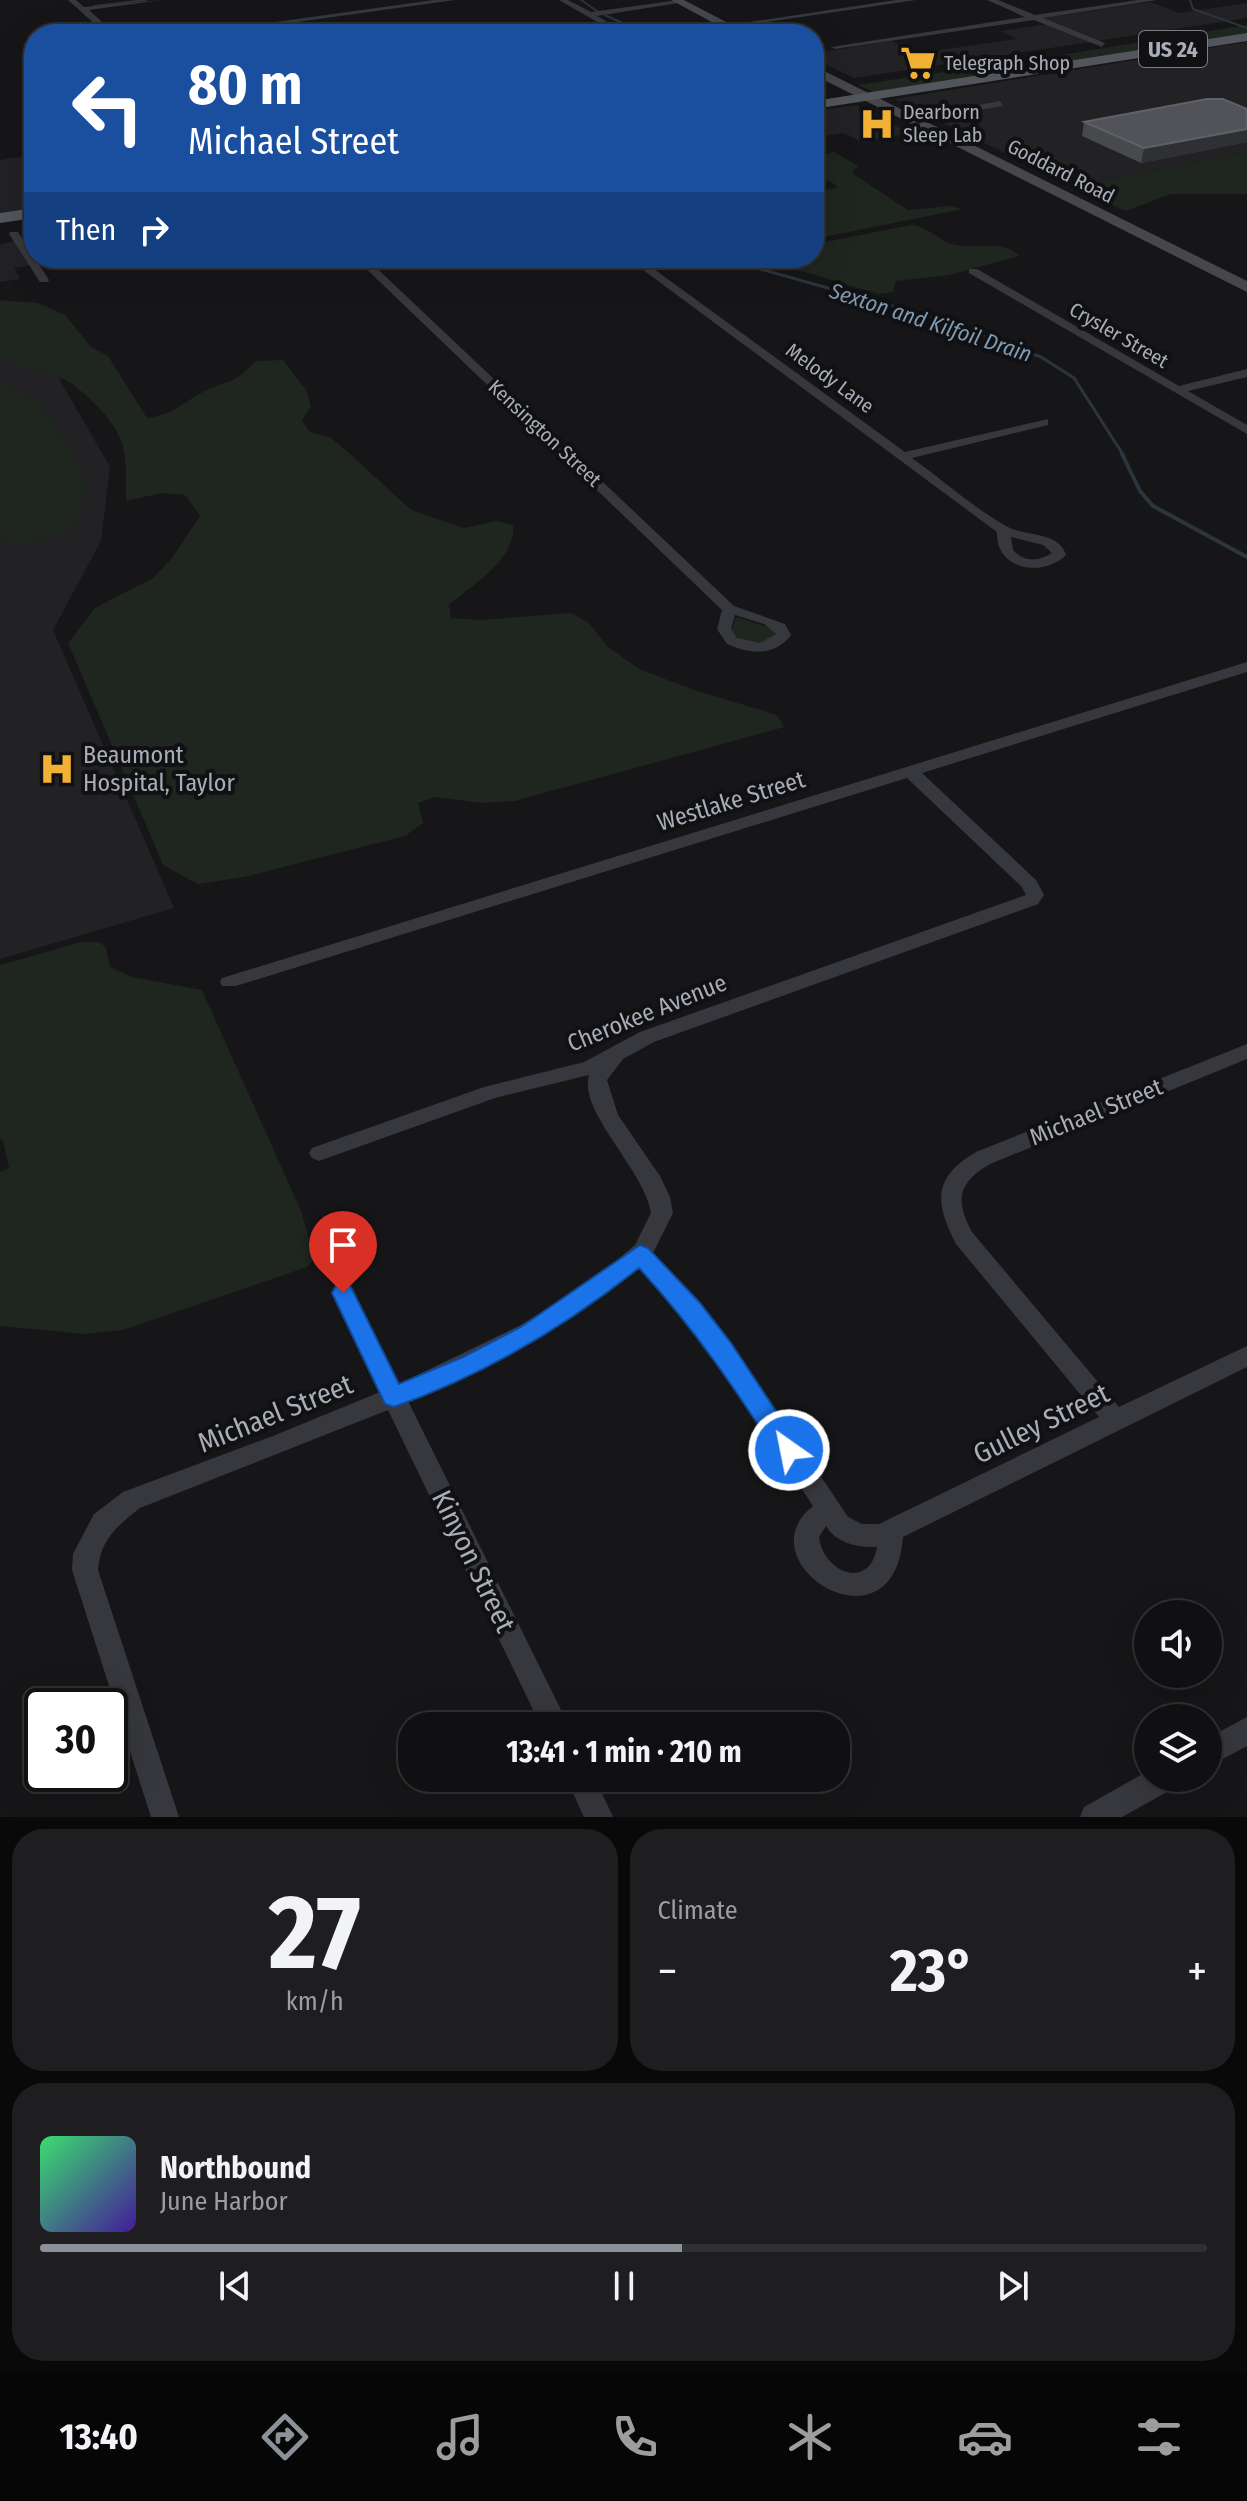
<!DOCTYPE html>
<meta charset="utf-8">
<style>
body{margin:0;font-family:"Fira Sans Condensed",sans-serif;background:#1e1e20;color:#f1f3f6;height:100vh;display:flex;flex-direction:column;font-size:30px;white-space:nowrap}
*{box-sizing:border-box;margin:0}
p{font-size:26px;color:#9c9d9f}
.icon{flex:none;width:44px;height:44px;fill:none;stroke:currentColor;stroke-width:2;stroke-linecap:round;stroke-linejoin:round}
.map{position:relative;height:1817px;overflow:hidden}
.drawer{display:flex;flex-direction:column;gap:12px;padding:12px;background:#09090a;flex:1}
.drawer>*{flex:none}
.banner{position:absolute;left:24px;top:24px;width:800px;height:244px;border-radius:32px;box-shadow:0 8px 32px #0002,0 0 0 2px #303032;background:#1a4fa0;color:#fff;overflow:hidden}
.buttons{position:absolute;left:1134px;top:1600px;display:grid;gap:16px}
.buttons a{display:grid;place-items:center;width:88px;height:88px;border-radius:50%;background:#101012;box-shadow:0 8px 32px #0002,0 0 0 2px #303032;font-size:40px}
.speed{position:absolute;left:24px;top:1688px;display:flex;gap:16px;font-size:40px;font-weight:700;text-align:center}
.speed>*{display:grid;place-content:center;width:104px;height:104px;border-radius:50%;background:#101012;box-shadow:0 8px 32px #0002,0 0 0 2px #303032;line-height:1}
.speed .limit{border:4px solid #111;border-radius:12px;background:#fff;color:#111}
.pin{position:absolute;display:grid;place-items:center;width:68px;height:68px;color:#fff;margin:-82px -34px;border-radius:50% 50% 50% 0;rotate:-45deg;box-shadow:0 0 8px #0007}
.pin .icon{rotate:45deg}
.me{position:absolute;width:88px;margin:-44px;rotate:327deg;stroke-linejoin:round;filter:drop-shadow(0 0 6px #0008)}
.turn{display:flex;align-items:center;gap:28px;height:168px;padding:0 32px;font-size:36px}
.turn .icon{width:104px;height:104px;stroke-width:2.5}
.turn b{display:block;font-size:56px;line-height:68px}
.then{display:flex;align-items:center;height:76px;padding:0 32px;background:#0003;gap:16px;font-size:30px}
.big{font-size:60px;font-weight:700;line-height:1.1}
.drawer .widget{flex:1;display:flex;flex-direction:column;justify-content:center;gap:12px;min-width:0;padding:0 28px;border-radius:32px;background:#1e1e20}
.drawer .dial{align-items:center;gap:0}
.dial b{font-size:104px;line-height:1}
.song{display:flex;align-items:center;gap:24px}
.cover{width:96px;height:96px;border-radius:12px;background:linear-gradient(135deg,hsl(140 70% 55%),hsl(260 70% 35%))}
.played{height:8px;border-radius:4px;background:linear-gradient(90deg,#8c9099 55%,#303032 55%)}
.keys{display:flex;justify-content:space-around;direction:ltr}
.heat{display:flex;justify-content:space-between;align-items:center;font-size:44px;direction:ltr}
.drawer .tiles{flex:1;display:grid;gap:12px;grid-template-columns:1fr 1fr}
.widget:last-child{grid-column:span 2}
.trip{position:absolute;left:398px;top:1712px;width:452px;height:80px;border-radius:32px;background:#101012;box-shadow:0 8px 32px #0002,0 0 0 2px #303032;font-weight:700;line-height:80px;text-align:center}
.tabs{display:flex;height:128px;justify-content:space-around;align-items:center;background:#060607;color:#9c9d9f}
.tabs .icon{width:56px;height:56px}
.tabs .active{color:#8c9099}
.tabs b{font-size:36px;color:#f1f3f6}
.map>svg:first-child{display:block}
.built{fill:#222225}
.green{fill:#1e261f}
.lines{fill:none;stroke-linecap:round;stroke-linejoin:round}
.stream-far2{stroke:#2c353c;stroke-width:2}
.stream-far1{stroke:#2c353c;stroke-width:3}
.stream{stroke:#2c353c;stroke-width:4}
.street{fill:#37383d;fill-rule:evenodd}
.secondary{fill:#45474d;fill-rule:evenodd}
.primary{fill:#53555c;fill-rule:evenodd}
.wall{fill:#47494d}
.shaded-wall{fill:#2f3033}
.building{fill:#525359;stroke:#5f6168;stroke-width:2}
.route{fill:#1a73e8;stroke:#114b97;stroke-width:2}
.labels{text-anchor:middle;stroke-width:8;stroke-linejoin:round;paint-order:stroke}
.far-poi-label{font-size:20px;fill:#a8adb8;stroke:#111113;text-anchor:start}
.far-street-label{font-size:20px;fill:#a8adb8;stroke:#111113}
.shield{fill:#111113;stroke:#7b7e86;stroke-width:2}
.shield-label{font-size:22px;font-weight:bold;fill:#a8adb8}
.far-water-label{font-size:22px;font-style:italic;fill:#7f9bb3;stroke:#111113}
.poi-label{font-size:24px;fill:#a8adb8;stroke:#111113;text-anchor:start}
.street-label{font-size:24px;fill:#a8adb8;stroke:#111113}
.near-street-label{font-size:28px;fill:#a8adb8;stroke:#111113}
</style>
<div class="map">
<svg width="1247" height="1817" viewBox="0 0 1247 1817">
<rect width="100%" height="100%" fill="#161618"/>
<path class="built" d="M1150 2 1180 13 1247 3V18L854 78 814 59V53L892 41 919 53 1016 39 1001 31 1053 23 1043 18Z
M1247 42V152L1073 186 894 99Z
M856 105 910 133 863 142 843 133 814 138V111Z
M34 155V209L0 214V160Z
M34 238V258H74L14 268 20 279 0 282V244Z
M15 302 110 467 101 541 53 630 174 908 0 959V304Z"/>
<path class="green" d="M1247 25V35L1056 64 1041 63 1049 57Z
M970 68 985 69 973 76 873 92 858 85Z
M834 152 858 166 852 173 908 210 950 206 963 209 814 239V193L838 187 814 172V157Z
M1247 152V194H1171L1126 211 1073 186Z
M911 225C928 226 936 239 952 244 975 251 1000 238 1020 256L949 275 896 281 893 292 879 294 805 272 753 263 748 259 814 258V244Z
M0 300 38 303 65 315 91 347 108 356 147 418C172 415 181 404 203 392 227 379 233 387 255 361L283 360 306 390 311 406 302 421 310 432 331 438 349 453 411 510 464 528 497 521 513 525C516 560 472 585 449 605L451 618 480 620 570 613 588 622 607 646 639 669 694 690 777 715 784 727 515 801 481 803 435 797 418 803 423 823 405 836 244 877 198 884 163 865 68 643 95 608 153 578 172 558 200 516 185 495 162 493 126 501C126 454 129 438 94 403 84 393 72 382 59 377 38 369 18 371 0 356Z
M0 383 39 403 80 464 86 490 80 513 67 535 24 544 0 540Z
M736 617 774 629 776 638C758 647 746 647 731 632Z
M82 942H100L106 948 110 967 132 977 202 990 301 1211 315 1258 307 1267 123 1330 84 1334 0 1326V1172L9 1168 3 1140 0 1139V965Z"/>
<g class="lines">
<path class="stream-far2" d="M581 0 597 11
M1190 0 1193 9 1247 28
M94 6 146 0
M605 15 646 34"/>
<path class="stream-far1" d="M721 258 931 317 1041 357 1074 378 1124 456"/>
<path class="stream" d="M1122 454 1140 491 1153 506 1247 557"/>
<path class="street" d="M68 0H76L84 7 162 0 89 10 115 34H106Z
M434 0H455L210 34H188Z
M559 0H568L591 12 679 0 685 2 597 16 628 34H618Z
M896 0H916L727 28 723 26Z
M987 0H998L1035 15 1138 0H1157L1043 18 1105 43 1102 47 1034 20 835 49 831 47 1025 17Z
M1000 101 1003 106 911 121 907 118Z
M10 232H18L49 280 48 282H40L9 234Z
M355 258H366L734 606 785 624 791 635C774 657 750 654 727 644L717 629 722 610ZM735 615 764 624 776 634 760 643 737 638 731 629Z
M627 258H639L905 452 1048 419V425L912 458C940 478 979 512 1008 527 1026 537 1059 531 1066 555 1043 578 995 570 997 532ZM1011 537 1043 545 1052 553C1038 562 1024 562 1013 550Z
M969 269H977L1179 386 1247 369V377L1188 391 1247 425V434L969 273Z
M1247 662V672L922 773 1036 880 1044 895 1038 904 654 1042 623 1059 607 1080 618 1115 660 1176 670 1197 673 1213 653 1253 731 1342 848 1517 862 1524H879L1099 1417 956 1244C935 1203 932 1178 976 1152L1247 1044V1059L990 1164C959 1182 954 1199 972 1232L1119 1407 1247 1346V1367L903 1537C894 1659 741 1563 813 1506L715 1356 639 1267C571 1326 490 1365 408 1401L569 1726H541L388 1410 140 1508C117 1526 100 1540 98 1570L179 1817H151L72 1570 73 1554 94 1514 123 1492 273 1436 380 1392 332 1293 335 1287 343 1284 351 1287 399 1384 519 1326 587 1285 635 1245 651 1213C645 1170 578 1112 589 1075L495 1098 319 1161 312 1158 309 1153 312 1148 484 1087 584 1062 640 1032 1026 895 1022 887 907 778 236 986H222L220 982 222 978ZM826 1526C836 1543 858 1548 877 1547 870 1591 823 1573 819 1537Z
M1247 1717V1746L1208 1767V1738Z
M1148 1771V1778H1178L1174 1788 1122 1817H1080L1084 1807Z
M566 1778H595L613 1817H584Z"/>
<path class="secondary" d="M671 0H684L749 34H734Z
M814 66 1247 281V292L814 75Z"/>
<path class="primary" d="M1247 33V41L814 109V101Z
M34 208V218L0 223V213Z"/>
</g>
<path class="wall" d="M1247 109V142L1141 163 1082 136 1084 122Z"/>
<path class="shaded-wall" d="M1247 129V142L1141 163 1144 148Z"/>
<path class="building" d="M1207 99H1223L1247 109V129L1144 148 1084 122Z"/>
<path class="route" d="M640 1245 648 1248 700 1303 731 1343 797 1443 801 1450 797 1458 789 1461 780 1458C735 1389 695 1329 639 1268 565 1327 484 1375 394 1407L385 1404 332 1293 335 1287 343 1284 351 1287 399 1384 463 1357 521 1327Z"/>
<defs>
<g id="supermarket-bare" transform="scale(2.76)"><path d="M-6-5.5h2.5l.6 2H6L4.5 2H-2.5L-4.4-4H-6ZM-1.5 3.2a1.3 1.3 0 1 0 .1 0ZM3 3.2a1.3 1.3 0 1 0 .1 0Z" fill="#f2b134" stroke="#111113" stroke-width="2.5" paint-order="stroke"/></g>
<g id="hospital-bare" transform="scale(2.76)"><path d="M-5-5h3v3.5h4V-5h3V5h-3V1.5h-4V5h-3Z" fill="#f2b134" stroke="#111113" stroke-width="2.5" paint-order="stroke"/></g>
</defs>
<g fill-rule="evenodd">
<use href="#supermarket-bare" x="918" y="63"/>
<use href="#hospital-bare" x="877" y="124"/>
<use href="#hospital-bare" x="57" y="769"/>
</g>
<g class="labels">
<g class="far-poi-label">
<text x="944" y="70">Telegraph Shop</text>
<text x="903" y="119">Dearborn<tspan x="903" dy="23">Sleep Lab</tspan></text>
</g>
<g class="far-street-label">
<text transform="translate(1061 171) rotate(27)" y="7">Goddard Road</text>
<text transform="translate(1119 335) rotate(30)" y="7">Crysler Street</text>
<text transform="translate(830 378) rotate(36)" y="7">Melody Lane</text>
<text transform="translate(545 433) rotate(43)" y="7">Kensington Street</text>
</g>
<rect class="shield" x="1139" y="31" width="68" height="36" rx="6"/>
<g class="shield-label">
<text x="1173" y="57">US 24</text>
</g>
<g class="far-water-label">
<text transform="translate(931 322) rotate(18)" y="8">Sexton and Kilfoil Drain</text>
</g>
<g class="poi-label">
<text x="83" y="763">Beaumont<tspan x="83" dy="28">Hospital, Taylor</tspan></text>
</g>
<g class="street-label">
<text transform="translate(731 801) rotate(-17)" y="8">Westlake Street</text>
<text transform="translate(647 1013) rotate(-22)" y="8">Cherokee Avenue</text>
<text transform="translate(1096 1112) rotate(-22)" y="8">Michael Street</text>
</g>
<g class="near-street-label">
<text transform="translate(275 1413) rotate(-22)" y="10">Michael Street</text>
<text transform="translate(1041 1423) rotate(-26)" y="10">Gulley Street</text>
<text transform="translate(474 1561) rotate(64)" y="10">Kinyon Street</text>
</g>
</g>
</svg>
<div class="buttons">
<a><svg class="icon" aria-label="sound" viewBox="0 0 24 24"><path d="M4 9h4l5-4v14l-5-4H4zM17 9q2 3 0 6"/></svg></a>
<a><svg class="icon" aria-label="layers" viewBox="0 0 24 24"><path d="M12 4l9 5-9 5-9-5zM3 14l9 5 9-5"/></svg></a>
</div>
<div class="speed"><div class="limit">30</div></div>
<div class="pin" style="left:343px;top:1293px;background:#d93025"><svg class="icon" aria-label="arrive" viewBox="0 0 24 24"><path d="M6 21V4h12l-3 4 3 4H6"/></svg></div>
<svg class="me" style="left:789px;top:1450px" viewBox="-20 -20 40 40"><circle r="17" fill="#1a73e8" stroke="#fff" stroke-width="3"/><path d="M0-11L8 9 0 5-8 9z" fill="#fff"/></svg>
<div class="trip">13:41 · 1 min · 210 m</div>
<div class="banner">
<div class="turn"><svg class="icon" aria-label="left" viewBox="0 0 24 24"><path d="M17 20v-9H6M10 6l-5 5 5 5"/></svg><div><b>80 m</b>Michael Street</div></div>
<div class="then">Then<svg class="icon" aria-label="right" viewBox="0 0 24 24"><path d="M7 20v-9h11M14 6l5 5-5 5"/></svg></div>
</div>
</div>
<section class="drawer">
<div class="tiles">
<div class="widget dial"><b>27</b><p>km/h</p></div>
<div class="widget"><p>Climate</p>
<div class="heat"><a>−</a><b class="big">23°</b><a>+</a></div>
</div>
<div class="widget">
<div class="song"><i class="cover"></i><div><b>Northbound</b><p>June Harbor</p></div></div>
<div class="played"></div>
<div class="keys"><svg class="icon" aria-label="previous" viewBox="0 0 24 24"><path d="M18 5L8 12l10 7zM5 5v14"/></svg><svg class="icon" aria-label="pause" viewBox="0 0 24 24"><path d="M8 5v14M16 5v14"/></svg><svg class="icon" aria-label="next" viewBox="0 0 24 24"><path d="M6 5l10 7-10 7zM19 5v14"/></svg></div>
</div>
</div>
</section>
<nav class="tabs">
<b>13:40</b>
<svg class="icon active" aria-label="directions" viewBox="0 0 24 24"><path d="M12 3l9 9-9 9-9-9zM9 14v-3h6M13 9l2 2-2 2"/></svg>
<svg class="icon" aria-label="music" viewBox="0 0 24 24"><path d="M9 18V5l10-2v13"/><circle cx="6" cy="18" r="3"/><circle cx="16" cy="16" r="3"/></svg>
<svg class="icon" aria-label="phone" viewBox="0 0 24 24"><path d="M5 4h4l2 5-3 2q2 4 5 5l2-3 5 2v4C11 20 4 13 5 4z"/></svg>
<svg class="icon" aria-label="climate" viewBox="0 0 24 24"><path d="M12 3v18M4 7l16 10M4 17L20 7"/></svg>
<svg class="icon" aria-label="car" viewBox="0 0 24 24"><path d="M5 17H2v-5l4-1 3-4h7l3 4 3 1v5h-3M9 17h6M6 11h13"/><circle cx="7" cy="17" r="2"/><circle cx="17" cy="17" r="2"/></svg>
<svg class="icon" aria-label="filters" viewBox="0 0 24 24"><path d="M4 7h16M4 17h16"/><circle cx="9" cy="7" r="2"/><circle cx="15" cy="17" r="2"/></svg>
</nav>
